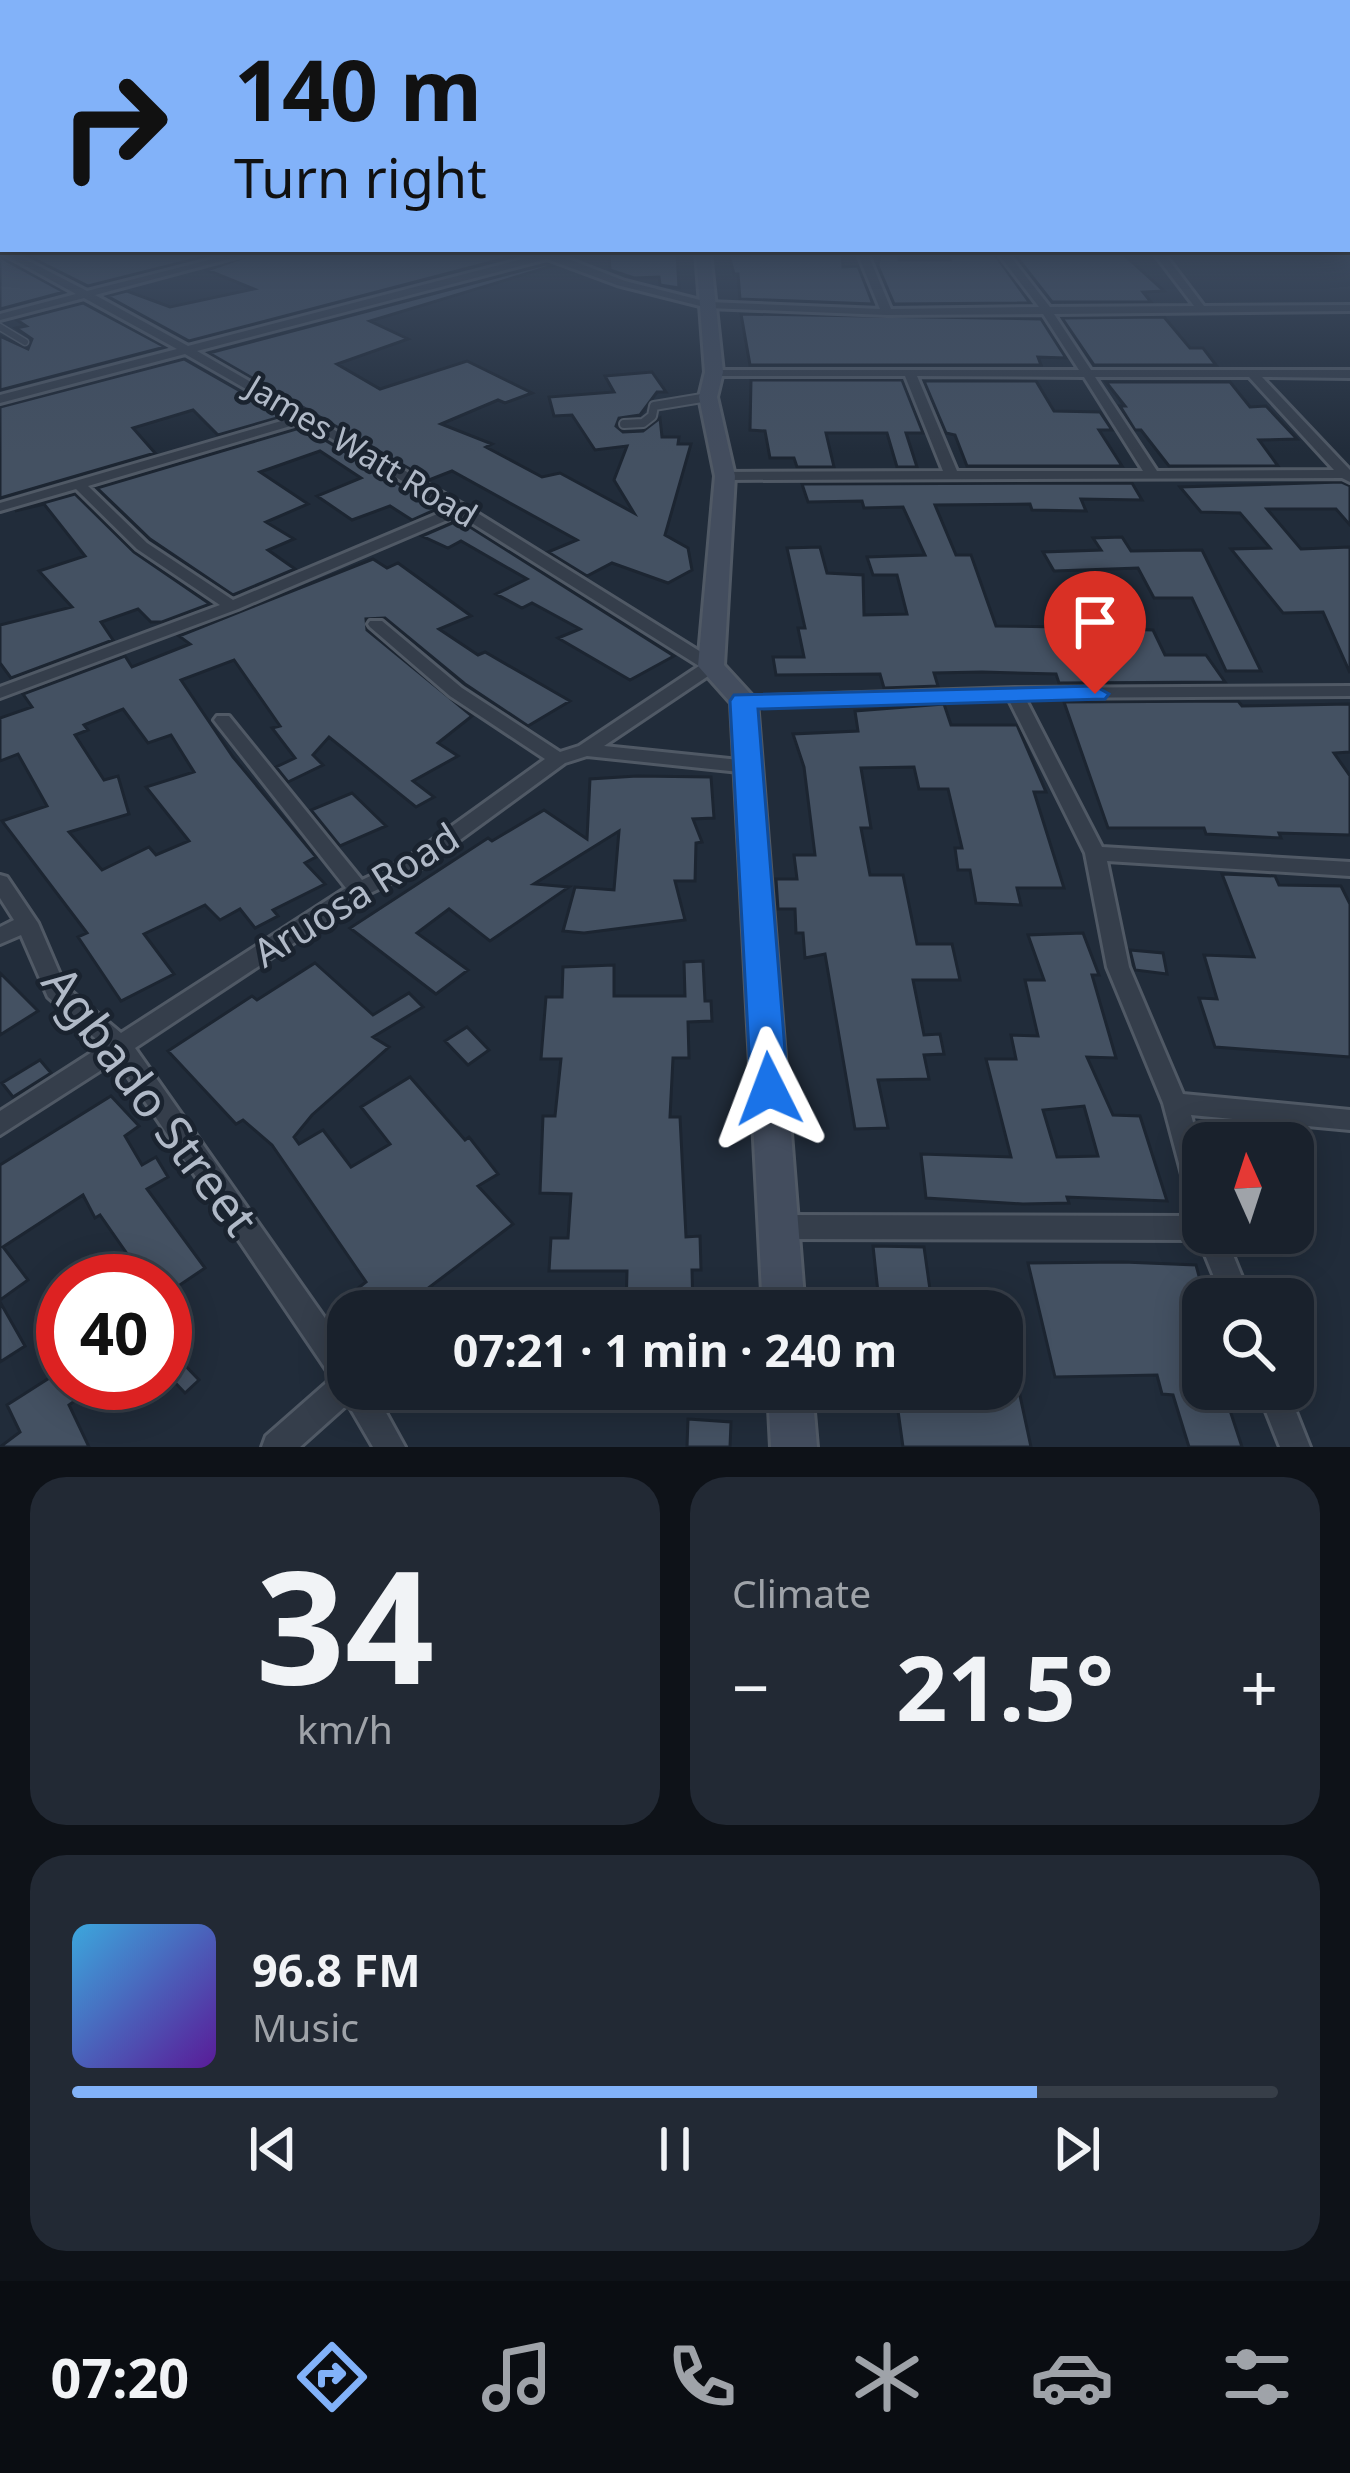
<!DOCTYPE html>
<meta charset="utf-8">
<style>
body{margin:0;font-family:"Noto Sans",sans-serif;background:#222934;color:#f1f3f6;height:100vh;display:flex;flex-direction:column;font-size:45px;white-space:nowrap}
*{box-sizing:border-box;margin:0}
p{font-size:39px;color:#9fa3a9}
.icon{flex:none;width:66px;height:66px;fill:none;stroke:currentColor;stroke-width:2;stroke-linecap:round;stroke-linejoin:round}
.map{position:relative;height:1447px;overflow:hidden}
.side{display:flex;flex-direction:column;gap:30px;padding:30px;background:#0e1218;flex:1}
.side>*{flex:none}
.top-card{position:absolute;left:0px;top:0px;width:1350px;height:252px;box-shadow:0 6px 30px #0003,0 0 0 3px #373e48;background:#82b2f9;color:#111;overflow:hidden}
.needle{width:78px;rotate:357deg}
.buttons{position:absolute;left:1182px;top:1122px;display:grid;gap:24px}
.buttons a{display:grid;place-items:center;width:132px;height:132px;border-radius:24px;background:#19212c;box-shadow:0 6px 30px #0003,0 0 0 3px #373e48;font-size:60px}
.speed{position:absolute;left:36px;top:1254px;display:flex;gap:24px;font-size:60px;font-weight:700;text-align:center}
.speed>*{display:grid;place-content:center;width:156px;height:156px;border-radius:50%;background:#19212c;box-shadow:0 6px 30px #0003,0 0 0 3px #373e48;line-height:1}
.speed .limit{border:18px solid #d22;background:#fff;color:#111}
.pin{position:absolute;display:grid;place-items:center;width:102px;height:102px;color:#fff;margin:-123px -51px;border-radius:50% 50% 50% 0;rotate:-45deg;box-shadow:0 0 12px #0007}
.pin .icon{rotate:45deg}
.me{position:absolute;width:132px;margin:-66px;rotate:357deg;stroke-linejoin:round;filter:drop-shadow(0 0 9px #0008)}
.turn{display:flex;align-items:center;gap:42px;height:252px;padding:0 36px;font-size:54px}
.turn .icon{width:156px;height:156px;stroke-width:2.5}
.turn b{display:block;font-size:84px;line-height:102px}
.big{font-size:90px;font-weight:700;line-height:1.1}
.side .tile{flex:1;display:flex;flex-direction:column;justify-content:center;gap:18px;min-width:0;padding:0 42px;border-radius:36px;background:#222934}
.side .dial{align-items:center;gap:0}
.dial b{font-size:156px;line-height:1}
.song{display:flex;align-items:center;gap:36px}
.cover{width:144px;height:144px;border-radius:18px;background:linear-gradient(135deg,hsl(200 70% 55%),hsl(270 70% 35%))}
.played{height:12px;border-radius:6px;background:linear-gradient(90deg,#82b2f9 80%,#373e48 80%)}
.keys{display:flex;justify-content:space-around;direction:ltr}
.heat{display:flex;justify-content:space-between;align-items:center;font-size:66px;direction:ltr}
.side .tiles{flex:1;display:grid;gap:30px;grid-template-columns:1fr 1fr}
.tile:last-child{grid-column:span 2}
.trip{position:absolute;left:327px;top:1290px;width:696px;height:120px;border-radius:36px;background:#19212c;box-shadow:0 6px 30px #0003,0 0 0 3px #373e48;font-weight:700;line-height:120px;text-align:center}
.menu{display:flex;height:192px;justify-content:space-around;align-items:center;background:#0a0d12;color:#9fa3a9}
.menu .icon{width:84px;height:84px}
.menu .active{color:#82b2f9}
.menu b{font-size:54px;color:#f1f3f6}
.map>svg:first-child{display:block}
.building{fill:#445162;stroke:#1c2531;stroke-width:3;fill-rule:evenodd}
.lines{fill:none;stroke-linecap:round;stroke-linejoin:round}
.lane-far1-casing{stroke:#505965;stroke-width:9}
.lane-casing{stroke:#505965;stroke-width:12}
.street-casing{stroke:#505965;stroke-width:6}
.secondary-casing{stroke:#505965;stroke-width:6}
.lane-far1{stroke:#353e4b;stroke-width:6}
.lane{stroke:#353e4b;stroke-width:8}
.street{fill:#353e4b;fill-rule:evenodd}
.secondary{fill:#434d5e;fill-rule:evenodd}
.route{fill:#1a73e8;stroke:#114b97;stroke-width:3}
.labels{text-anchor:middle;stroke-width:9;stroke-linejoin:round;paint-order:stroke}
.far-street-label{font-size:33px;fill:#b0b9c7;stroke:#1a232f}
.street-label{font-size:39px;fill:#b0b9c7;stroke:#1a232f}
.near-street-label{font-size:48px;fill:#b0b9c7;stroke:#1a232f}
</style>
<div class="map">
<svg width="1350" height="1447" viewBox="0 0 1350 1447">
<rect width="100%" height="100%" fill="#212c3a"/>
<path class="building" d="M20 252H223L88 286Z
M259 252H516L522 254 189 341 107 296 127 291 170 307 254 289 207 270Z
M609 252H677L679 288 660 285 659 277 634 278 610 270Z
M749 252H842L843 267 858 266 873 304 740 299 738 274H734L729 256 750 255Z
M880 252H898L899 260H950L947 252H993L1030 303 894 304 878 266Z
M1013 252H1121L1164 291 1143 292 1151 302H1052Z
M0 257 64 292 0 309Z
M546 264 552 266 370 321 408 339 337 364 380 389 467 361 532 393 505 403 498 400 441 424 492 444 486 447 542 477 560 473 634 513 614 480 627 446 595 450 572 415 554 416 549 397 614 392 605 376 652 372 666 392H657L640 415 619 418 616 426 623 432 643 431 660 418 662 437H679L678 444H691L665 535 688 548 692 570 668 583 612 563 587 576 548 552 577 540 452 471 429 480 209 353Z
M83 303 165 347 0 390V336L28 349 32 339 16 328 26 326 17 320Z
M741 314 1041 319 1066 358 1038 357 1041 365H750Z
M1164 317 1190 348H1203L1216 365H1094L1062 318Z
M184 359 284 416 218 435 193 410 133 428 155 453 0 498V407Z
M751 380H902L923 433H906L917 467H897L887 433H826L834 467H797L794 458H770L765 431 750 430Z
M924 381H1036L1054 411 1100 412 1112 430H1099L1122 466H967L955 435 946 433Z
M1106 382H1230L1250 407 1266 406 1297 439 1259 440 1278 466H1169L1141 430H1135L1120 406H1125Z
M303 427 439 508 412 520 390 506 352 520 317 496 361 478 320 451 260 472 308 504 266 522 294 539 268 550 295 569 233 595 150 539 97 488Z
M1341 482 1350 486V525L1336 509H1267L1301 549 1350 547V673L1323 612 1283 613 1231 549 1270 548 1240 513 1201 512 1180 487Z
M1132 483 1142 500 1081 499 1086 511 1032 510 1030 504 935 505 956 555H971L996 626 1060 627 1055 612 1086 613 1092 628 1153 630 1165 655H1206L1225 682 1059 683 1056 674 982 672 934 673 938 686 884 688 880 674 776 675 773 657H804L798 628H805L787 548 820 547 827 573 863 575 864 615 907 614 897 575H873L867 557 925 555 903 507 864 508 862 501 808 502 802 484Z
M75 494 134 552 210 604 162 622H151L138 609 101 622 113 640 11 678 0 663V625L72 607 39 571 85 556 44 504 15 511Z
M459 520 674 656 630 680 558 638 580 629 532 603 522 608 496 594 527 579 461 541 448 548 422 536Z
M1122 537 1131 551 1202 550 1261 671H1226L1192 598H1154L1138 568 1054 571 1043 552 1101 550 1093 538Z
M373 559 387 568 398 563 471 616 439 629 478 655 485 652 570 701 528 726 465 684 385 618 366 619 367 630 472 716 438 743 458 756 413 781 434 797 416 807 329 737 313 755 323 765 288 782 276 767 295 758 272 728 280 726 234 660 181 680 233 757 316 857 305 863 325 884 273 910 278 916 255 928 240 909 220 920 205 905 144 934 174 974 121 1001 78 937 87 933 2 821 47 806 18 754 0 761V718L32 707 23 694 125 656 132 667 190 644 179 636ZM123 709 148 743 171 735 194 772 146 787 189 841 156 855 149 847 102 870 69 832 129 814 118 776 104 780 75 735 88 730 84 725Z
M1238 701 1242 706 1350 704V752L1334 753 1350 776V835L1279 833 1281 838 1206 834 1204 828H1108L1064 702Z
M944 704 951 725H1017L1046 792H1034L1064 888H1017L1021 905 976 903 970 870H958L955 848H962L948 789H919L914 767 861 768 871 828H861L870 875H903L917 944H952L960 980H913L924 1035 940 1034 944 1054 924 1055 929 1079 878 1080 888 1128 855 1129 825 954 805 958 803 933H796L795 909H778L776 879H797L794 855H815L804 767 793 734 858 731 855 711Z
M637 776 711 777 714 818 693 819 702 842 696 843 695 881H675L685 920 584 933 563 931 575 887 614 890 619 831 534 884 569 887 490 941 449 909 417 933 468 970 436 994 350 928 488 838 492 841 544 810 587 839 590 779Z
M352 793 386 826 340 846 311 810Z
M1222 874 1275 876 1279 885 1341 886 1350 904V1057L1215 1047 1199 998 1217 999 1204 955 1254 957Z
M1083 933 1099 975H1092L1116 1058 1087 1057 1113 1115 1140 1116 1167 1201 1067 1197 1069 1203 1023 1204 926 1198 921 1154 1011 1157 986 1059H1016L1011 1035 1038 1036 1025 980H1044L1028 935ZM1084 1106 1098 1156 1057 1157 1043 1110Z
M1130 950 1163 953 1167 974 1135 970Z
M703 961 705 1001H711L712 1021 688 1022 689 1058H673L670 1117H680L686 1237 700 1236 701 1270H692L693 1311H626L627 1271H549L551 1238H568L571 1194 540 1193 543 1116H555L561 1059H541L546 997H562L563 967 614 965V996H685L684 962Z
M315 963 373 1015 409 993 423 1007 373 1037 389 1047 312 1115 294 1137 299 1144 323 1130 351 1167 390 1144 361 1107 410 1077 465 1140 469 1137 498 1174 478 1186 513 1224 398 1311H374L357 1289 366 1282 272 1145 243 1120 236 1124 168 1051 252 996 257 1000Z
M0 973 38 1011 0 1035Z
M467 1027 489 1050 468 1065 445 1041Z
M40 1060 51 1073 13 1097 2 1083Z
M111 1096 139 1126 125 1136 142 1165 156 1157 168 1177 147 1189 205 1268 165 1295V1281H146L100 1215 95 1218 83 1195 3 1247 28 1280 0 1300V1165Z
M873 1246 924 1247 933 1311H880Z
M1123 1262 1196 1265 1203 1291V1389H1223L1242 1447H1189L1173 1395 1162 1394 1157 1375 1055 1377 1028 1263Z
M0 1302 25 1346 0 1362Z
M1010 1349 1031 1447H903L895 1389H1002V1350Z
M175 1355 199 1380 185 1393 165 1372V1365Z
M54 1375 58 1383H100L69 1405 89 1447H0L20 1432 7 1405Z
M688 1419 731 1422 730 1447H687Z"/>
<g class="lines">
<g class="lane-far1-casing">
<path id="lane-far1" d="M0 327 25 342"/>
</g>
<g class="lane-casing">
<path id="lane" d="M624 424 643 423 652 416 654 406 708 397"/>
</g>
<g class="street-casing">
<path id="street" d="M0 252H11L87 291 240 252H255L95 295 188 346 538 255 533 252 553 253 625 281 708 302 880 309 857 252H867L891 309 1039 307 997 252H1007L1050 307 1194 306 1153 252H1163L1204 306 1350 305V311L1054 314 1091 370H1350V378L1262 377 1350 470V482L1342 478 725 480 718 476 725 472 943 471 905 376H714L710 374V370H1079L1043 314 887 315 708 308 617 285 547 259 197 351 466 506 717 662 719 666 717 670 604 746 749 761 758 767 749 773 587 756 565 763 420 869 366 895 135 1048 348 1351V1389H373L405 1447H373L348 1404 300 1447H262L266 1436 332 1378 117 1060 0 1135V1111L103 1045 48 997 21 935 0 944V927L14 920 0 898V875L7 877 38 923 65 986 121 1033 346 888 217 724 214 720 217 716H229L362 880 406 859 545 759 450 696 370 627 368 624 370 621H382L462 688 560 752 579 746 699 666 459 515 238 609 0 698V687L220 605 137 549 76 489 0 511V503L295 417 185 354 0 403V395L177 349 84 298 0 320V314L76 294ZM917 376 1084 377 1143 471H957ZM1095 377H1249L1334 470 1157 471ZM304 422 449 509 233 600 147 543 88 486Z
M1350 686V696L1025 698 1102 847 1350 862V876L1107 861 1129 967 1183 1094 1350 1110V1130L1191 1115 1203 1160V1233H1224L1251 1299H1223L1199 1240 778 1239 768 1236 765 1227 768 1218 778 1215 1193 1216 1163 1103 1107 967 1085 853 1008 698 744 706 735 701 738 697 1014 688Z
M1257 1389H1287L1310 1447H1280Z"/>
</g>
<g class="secondary-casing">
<path id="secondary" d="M696 252H710L723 372 717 397 735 476 724 665 757 701 805 1311H763L731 703 698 666 715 476 699 397 705 372Z
M768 1389H812L817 1447H771Z"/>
</g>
<use href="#lane-far1" class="lane-far1"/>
<use href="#lane" class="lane"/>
<use href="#street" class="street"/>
<use href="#secondary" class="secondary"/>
</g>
<linearGradient id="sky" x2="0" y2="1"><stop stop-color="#121820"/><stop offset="0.56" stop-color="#3d4b60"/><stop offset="1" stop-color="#3d4b60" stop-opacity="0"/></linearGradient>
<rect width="1350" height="454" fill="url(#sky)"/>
<path class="route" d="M1095 686 1109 694 1105 699 758 709 788 1089 782 1100 769 1104 756 1100 751 1089 730 701 734 695Z"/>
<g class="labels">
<g class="far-street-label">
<text transform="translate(362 451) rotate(31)" y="12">James Watt Road</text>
</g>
<g class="street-label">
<text transform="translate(356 895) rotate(-32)" y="14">Aruosa Road</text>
</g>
<g class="near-street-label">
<text transform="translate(150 1101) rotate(53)" y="17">Agbado Street</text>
</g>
</g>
</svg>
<div class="buttons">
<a><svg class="needle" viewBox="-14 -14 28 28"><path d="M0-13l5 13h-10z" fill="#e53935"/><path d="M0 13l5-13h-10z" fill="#9fa3a9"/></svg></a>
<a><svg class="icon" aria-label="search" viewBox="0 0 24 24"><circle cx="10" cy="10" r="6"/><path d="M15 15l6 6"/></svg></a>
</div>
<div class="speed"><div class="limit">40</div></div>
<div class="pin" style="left:1095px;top:694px;background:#d93025"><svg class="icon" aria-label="arrive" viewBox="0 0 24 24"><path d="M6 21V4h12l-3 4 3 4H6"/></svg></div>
<svg class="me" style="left:769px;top:1089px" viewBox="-20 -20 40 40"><path d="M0-17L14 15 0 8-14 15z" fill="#1a73e8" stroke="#fff" stroke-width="4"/></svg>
<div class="trip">07:21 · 1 min · 240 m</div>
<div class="top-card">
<div class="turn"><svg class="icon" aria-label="right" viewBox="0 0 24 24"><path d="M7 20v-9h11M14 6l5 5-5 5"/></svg><div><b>140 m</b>Turn right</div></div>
</div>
</div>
<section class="side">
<div class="tiles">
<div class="tile dial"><b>34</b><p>km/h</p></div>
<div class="tile"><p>Climate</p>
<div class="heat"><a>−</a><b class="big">21.5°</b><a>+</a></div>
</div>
<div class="tile">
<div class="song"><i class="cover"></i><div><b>96.8 FM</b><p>Music</p></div></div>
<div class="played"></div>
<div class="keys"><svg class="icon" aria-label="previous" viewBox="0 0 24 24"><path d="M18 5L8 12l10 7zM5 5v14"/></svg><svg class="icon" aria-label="pause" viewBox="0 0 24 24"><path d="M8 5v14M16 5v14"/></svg><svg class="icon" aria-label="next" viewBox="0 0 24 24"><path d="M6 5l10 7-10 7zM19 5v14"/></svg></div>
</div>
</div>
</section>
<nav class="menu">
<b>07:20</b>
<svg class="icon active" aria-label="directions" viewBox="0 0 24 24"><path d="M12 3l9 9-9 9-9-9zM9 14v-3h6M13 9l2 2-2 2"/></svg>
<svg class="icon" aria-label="music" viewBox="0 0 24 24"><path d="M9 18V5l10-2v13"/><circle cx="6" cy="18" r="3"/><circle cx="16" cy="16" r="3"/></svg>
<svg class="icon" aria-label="phone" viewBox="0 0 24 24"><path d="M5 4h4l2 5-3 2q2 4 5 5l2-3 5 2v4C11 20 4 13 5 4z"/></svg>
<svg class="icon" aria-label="climate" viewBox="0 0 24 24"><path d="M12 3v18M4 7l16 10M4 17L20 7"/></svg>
<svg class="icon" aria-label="car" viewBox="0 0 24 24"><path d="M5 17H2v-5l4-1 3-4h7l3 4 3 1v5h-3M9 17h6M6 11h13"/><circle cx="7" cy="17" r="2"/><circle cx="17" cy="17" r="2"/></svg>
<svg class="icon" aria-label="filters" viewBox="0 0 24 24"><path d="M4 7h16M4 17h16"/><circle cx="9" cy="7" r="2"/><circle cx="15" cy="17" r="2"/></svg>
</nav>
